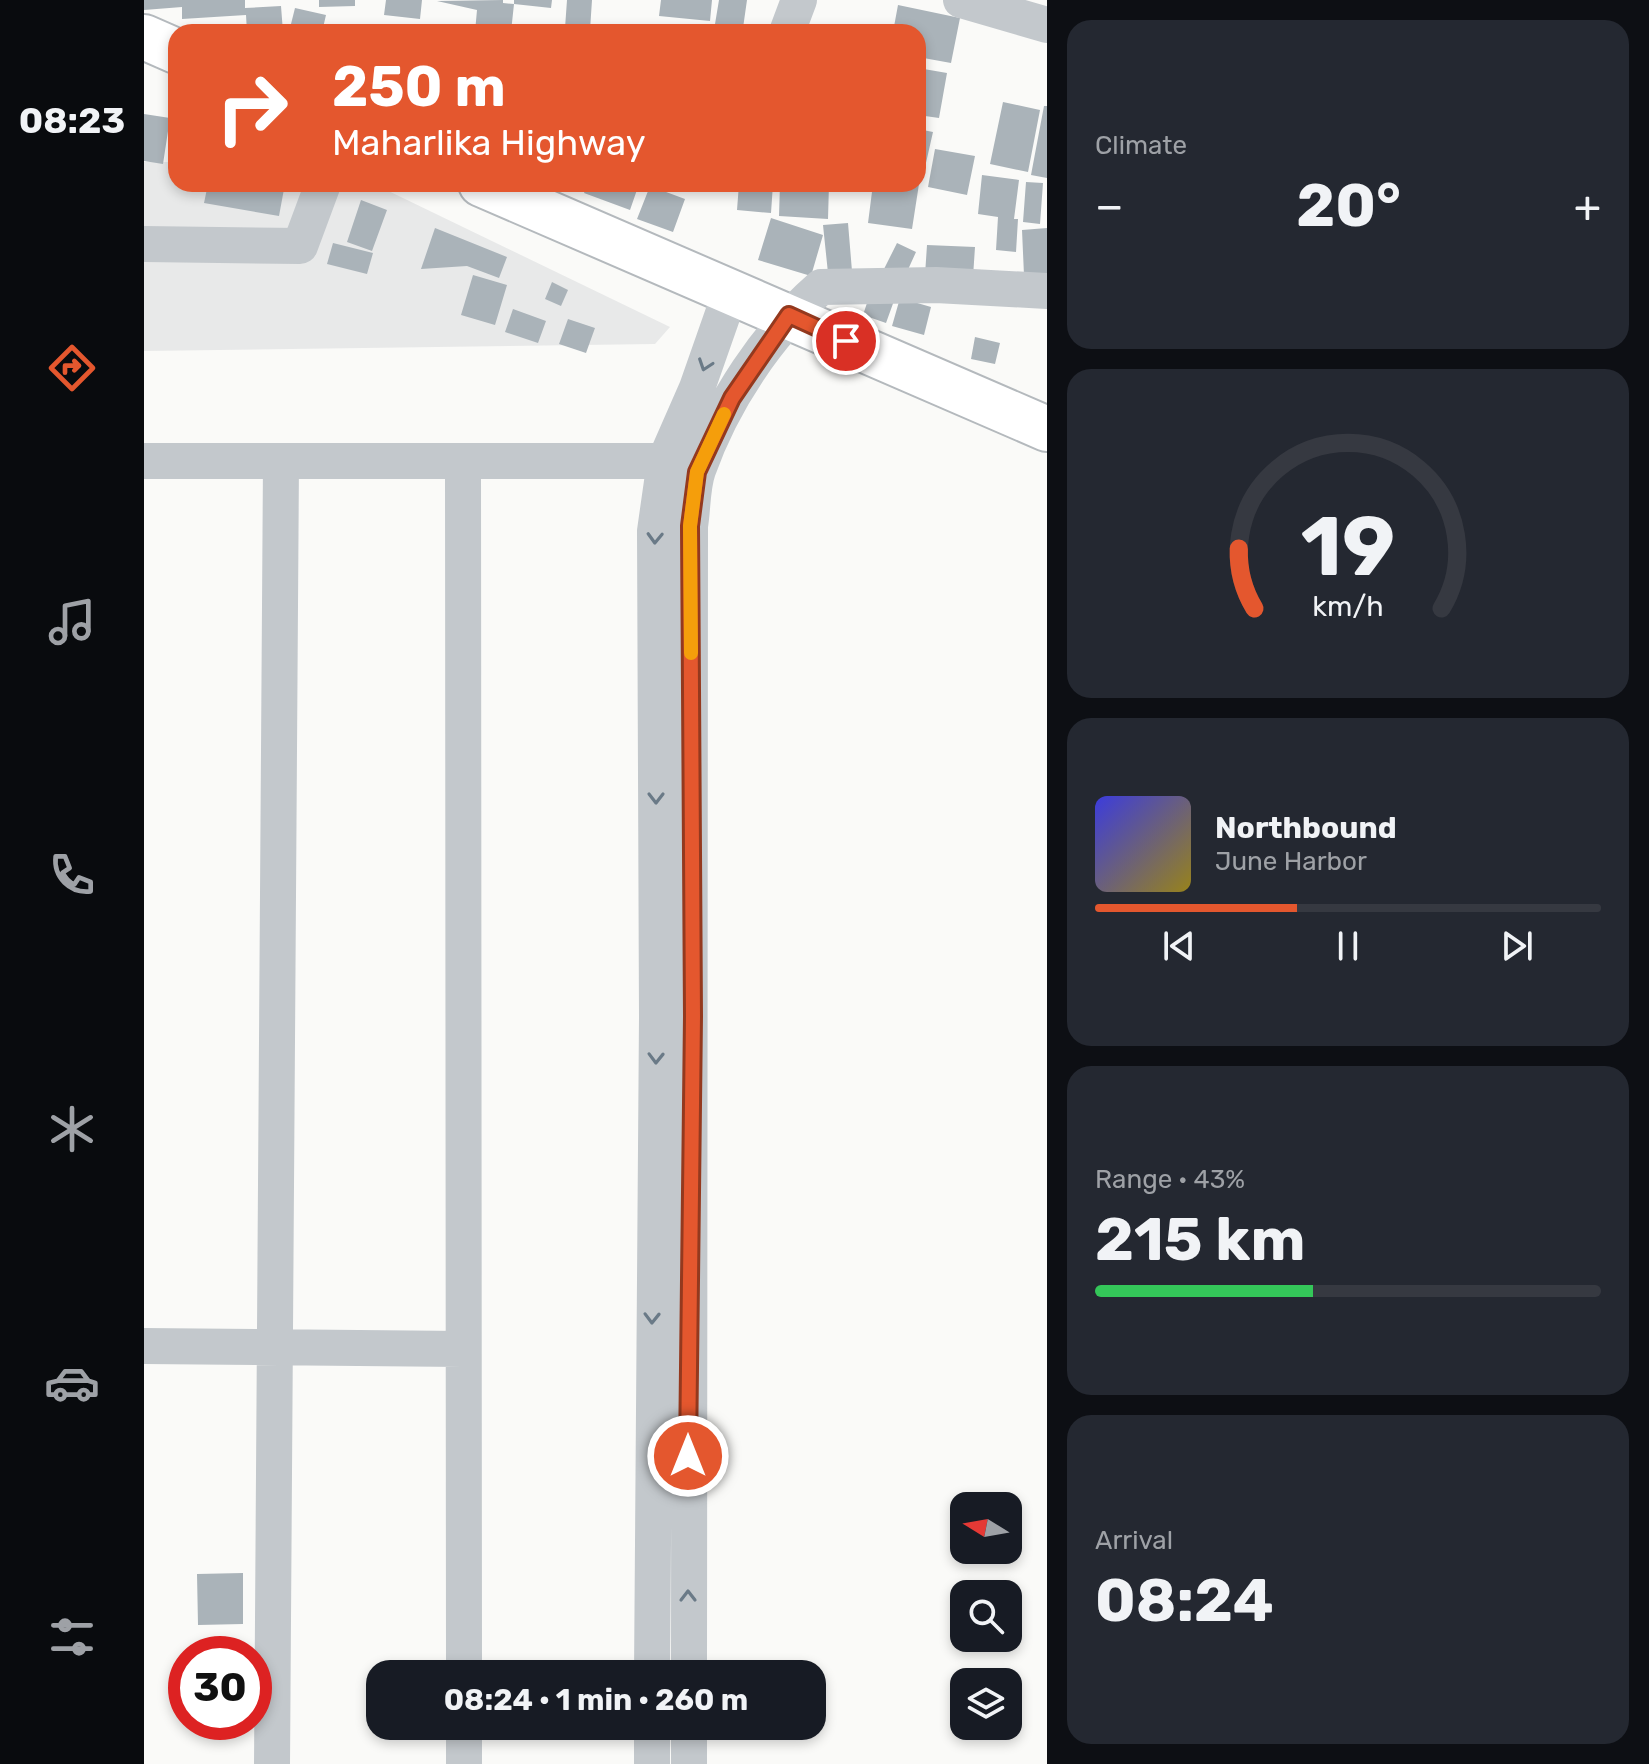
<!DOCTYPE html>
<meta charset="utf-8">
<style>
body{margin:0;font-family:Rubik,sans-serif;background:#242831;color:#f1f3f6;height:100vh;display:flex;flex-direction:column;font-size:30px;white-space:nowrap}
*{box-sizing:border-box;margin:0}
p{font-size:26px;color:#9ea1a6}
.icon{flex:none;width:44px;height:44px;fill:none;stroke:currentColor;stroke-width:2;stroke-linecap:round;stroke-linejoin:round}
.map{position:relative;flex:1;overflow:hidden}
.sheet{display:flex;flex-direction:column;gap:20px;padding:20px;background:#0d0f14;width:602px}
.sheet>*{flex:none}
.guide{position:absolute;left:24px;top:24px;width:758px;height:168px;border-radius:24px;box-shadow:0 4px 12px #0003;background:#e4572e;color:#fff;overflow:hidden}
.needle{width:52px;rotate:281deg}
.tools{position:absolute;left:806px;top:1492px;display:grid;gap:16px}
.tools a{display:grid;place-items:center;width:72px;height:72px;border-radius:16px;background:#171b24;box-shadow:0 4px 12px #0003;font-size:40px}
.speed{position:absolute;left:24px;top:1636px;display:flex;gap:16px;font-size:40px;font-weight:700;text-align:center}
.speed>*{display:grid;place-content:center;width:104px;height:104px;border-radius:50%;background:#171b24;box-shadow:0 4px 12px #0003;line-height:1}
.speed .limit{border:12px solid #d22;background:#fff;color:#111}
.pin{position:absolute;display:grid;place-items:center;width:68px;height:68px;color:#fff;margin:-34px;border:4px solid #fff;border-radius:50%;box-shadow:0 2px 8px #0007}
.me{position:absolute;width:88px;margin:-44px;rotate:0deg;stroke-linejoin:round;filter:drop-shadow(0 0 6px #0008)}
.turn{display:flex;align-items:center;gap:28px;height:168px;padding:0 32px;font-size:36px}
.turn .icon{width:104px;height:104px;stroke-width:2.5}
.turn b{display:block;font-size:56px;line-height:68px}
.big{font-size:60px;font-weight:700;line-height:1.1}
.sheet .widget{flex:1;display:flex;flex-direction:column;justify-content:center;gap:12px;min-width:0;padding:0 28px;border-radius:24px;background:#242831}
.sheet .dial{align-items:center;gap:0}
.dial svg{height:208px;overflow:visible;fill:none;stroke:#363941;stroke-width:7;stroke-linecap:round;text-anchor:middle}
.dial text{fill:#f1f3f6;stroke:none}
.song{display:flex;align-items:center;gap:24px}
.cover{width:96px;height:96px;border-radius:12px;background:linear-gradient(135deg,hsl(240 70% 55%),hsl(50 70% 35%))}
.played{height:8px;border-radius:4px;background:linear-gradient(90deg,#e4572e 40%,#363941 40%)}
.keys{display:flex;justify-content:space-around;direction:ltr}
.heat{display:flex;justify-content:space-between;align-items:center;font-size:44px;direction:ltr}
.charge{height:12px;border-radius:6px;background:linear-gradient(90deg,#34c759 43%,#363941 0)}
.trip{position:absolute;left:222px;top:1660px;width:460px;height:80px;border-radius:24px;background:#171b24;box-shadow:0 4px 12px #0003;font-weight:700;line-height:80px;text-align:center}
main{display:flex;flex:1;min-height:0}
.tab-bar{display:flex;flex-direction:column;width:144px;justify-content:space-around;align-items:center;background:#090b0e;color:#9ea1a6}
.tab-bar .icon{width:56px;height:56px}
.tab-bar .selected{color:#e4572e}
.tab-bar b{font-size:36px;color:#f1f3f6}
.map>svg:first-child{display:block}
.built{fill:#e8e9e9}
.building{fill:#aab3b9}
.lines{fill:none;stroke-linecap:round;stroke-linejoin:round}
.highway-casing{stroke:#b4b9bd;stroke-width:48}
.minor{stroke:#c3c8cc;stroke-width:36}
.highway{stroke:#fff;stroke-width:44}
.oneway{stroke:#6a7a87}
.route-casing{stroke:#94391e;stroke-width:20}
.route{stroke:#e4572e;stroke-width:14}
.slow{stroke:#f59e0b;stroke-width:14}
</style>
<main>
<nav class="tab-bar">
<b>08:23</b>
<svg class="icon selected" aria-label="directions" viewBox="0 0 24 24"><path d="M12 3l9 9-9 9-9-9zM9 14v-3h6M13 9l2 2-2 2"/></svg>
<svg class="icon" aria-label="music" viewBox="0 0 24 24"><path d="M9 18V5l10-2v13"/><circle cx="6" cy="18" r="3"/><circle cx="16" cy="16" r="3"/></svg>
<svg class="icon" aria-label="phone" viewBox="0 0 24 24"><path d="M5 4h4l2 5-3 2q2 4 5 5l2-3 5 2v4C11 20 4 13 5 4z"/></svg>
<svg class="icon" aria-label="climate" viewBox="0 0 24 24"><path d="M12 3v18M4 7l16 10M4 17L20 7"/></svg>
<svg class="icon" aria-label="car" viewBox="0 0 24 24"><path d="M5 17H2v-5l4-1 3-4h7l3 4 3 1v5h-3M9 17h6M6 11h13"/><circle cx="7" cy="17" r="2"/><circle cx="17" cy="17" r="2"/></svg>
<svg class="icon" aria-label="filters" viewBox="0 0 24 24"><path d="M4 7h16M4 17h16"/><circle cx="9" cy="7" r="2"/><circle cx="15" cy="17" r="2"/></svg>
</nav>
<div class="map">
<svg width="903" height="1764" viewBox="0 0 903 1764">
<rect width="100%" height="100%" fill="#fafaf8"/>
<path class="built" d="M0 162H32V184H230L526 327 511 344 0 351Z"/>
<path class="building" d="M0 0H101V8L137 6 139 32H103L102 15 38 19V7L0 10Z
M175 0H211V6L175 7Z
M242 0H278L276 19 240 15Z
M359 0V3L370 4 367 32H331L333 10 293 1Z
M370 0H408L407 8 370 4Z
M423 0H448L446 30 421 28Z
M517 0H568L566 21 515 16Z
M575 0H603L599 28 571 24Z
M754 5 816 18 807 63 774 57V32H749Z
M151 8 182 15 178 32H145Z
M526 25 568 27V32H525Z
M774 68 803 73 795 118 774 115Z
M859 102 896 110 884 172 846 164Z
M900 106H903V178L887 175Z
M32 109V129L25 127Z
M0 114 26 118 19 164 0 161Z
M774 129 789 132 779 176 774 174Z
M791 149 831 156 823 195 784 187Z
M838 175 875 180 870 219H874L872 252 852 250 854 217 834 214Z
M882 182 899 183 896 224 879 222Z
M64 184H110L140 189 135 216 60 203Z
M444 184H495L486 210 440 193Z
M595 184H629L627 213 593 210Z
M636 184H685L684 219 635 216Z
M729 184H775L768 229 724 223Z
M506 186 541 199 529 232 493 219Z
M217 200 243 210 228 251 203 242Z
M627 218 679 235 667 276 614 260Z
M704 223 708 271 684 273 679 225Z
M291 228 363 257 355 278 323 266 277 269Z
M903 228V274L880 275 878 230Z
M189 243 229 253 223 274 183 264Z
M753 243 772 252 757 285 737 275Z
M783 245 831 247 829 277 781 275Z
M329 275 363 285 351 325 317 315Z
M408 282 424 290 417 306 401 299Z
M725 297 751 298 742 323 719 315Z
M756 298 787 307 780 335 748 326Z
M369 309 402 321 394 343 361 332Z
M424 319 451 328 442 353 415 344Z
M831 337 856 343 851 364 827 359Z
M99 1573V1624L54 1625 53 1574Z"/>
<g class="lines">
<g class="highway-casing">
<path id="highway" d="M0 37 32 51
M337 184 903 429"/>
</g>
<path class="minor" d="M817 0 903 25
M643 32 655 0
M0 244 156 246 179 184
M0 461H521L541 468
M319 461 320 1674
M0 1346 319 1349
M508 1674 513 1017 511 531 521 461 553 388 587 291
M545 1674C543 1291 548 909 546 526 549 508 548 487 554 470 578 402 623 334 677 287L792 285 903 291
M320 1726V1764
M508 1726V1764
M545 1726V1764
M128 1764 137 461"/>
<use href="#highway" class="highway"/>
</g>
<defs><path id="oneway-chevron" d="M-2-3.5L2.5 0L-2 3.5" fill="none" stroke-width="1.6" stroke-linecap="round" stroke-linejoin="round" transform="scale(2)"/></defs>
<g class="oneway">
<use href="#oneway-chevron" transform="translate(561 365) rotate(109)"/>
<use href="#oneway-chevron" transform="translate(511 538) rotate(92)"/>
<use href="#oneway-chevron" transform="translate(512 798) rotate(90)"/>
<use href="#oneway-chevron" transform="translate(512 1058) rotate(91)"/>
<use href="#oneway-chevron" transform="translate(508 1318) rotate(91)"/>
<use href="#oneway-chevron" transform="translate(544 1596) rotate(-90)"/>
</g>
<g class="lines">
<g class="route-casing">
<path id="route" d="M544 1456 549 1016 546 526 553 472 588 398 645 315 702 341"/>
</g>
<use href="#route" class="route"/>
<path class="slow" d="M547 653 546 526 553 472 580 414"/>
</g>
</svg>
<div class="tools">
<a><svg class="needle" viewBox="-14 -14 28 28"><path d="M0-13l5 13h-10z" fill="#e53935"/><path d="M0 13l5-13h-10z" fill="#9ea1a6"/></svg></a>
<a><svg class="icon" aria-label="search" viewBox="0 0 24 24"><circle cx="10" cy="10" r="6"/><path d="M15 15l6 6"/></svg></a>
<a><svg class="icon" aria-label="layers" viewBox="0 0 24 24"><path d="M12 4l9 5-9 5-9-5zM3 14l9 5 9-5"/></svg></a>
</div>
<div class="speed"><div class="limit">30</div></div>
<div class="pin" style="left:702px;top:341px;background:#d93025"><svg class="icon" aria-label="arrive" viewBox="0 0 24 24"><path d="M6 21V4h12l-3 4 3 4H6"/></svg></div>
<svg class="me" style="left:544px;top:1456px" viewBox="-20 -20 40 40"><circle r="17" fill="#e4572e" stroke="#fff" stroke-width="3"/><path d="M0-11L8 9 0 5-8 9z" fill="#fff"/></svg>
<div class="trip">08:24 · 1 min · 260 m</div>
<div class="guide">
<div class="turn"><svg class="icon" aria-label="right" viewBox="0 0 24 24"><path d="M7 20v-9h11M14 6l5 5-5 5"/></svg><div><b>250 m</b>Maharlika Highway</div></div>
</div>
</div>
<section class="sheet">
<div class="widget"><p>Climate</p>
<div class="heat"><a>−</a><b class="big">20°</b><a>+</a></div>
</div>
<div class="widget dial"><svg viewBox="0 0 100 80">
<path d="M14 69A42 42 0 1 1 86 69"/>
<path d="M14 69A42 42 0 0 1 8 46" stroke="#e4572e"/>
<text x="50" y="56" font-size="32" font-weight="700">19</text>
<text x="50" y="72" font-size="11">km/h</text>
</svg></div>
<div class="widget">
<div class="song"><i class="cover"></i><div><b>Northbound</b><p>June Harbor</p></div></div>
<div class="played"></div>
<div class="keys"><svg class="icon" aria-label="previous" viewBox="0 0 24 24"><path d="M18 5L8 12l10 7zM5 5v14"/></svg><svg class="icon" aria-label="pause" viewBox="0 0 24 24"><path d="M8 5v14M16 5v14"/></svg><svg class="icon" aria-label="next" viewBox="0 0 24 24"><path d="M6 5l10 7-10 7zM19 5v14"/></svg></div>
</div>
<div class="widget"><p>Range · 43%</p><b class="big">215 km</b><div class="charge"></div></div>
<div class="widget"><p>Arrival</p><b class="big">08:24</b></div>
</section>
</main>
